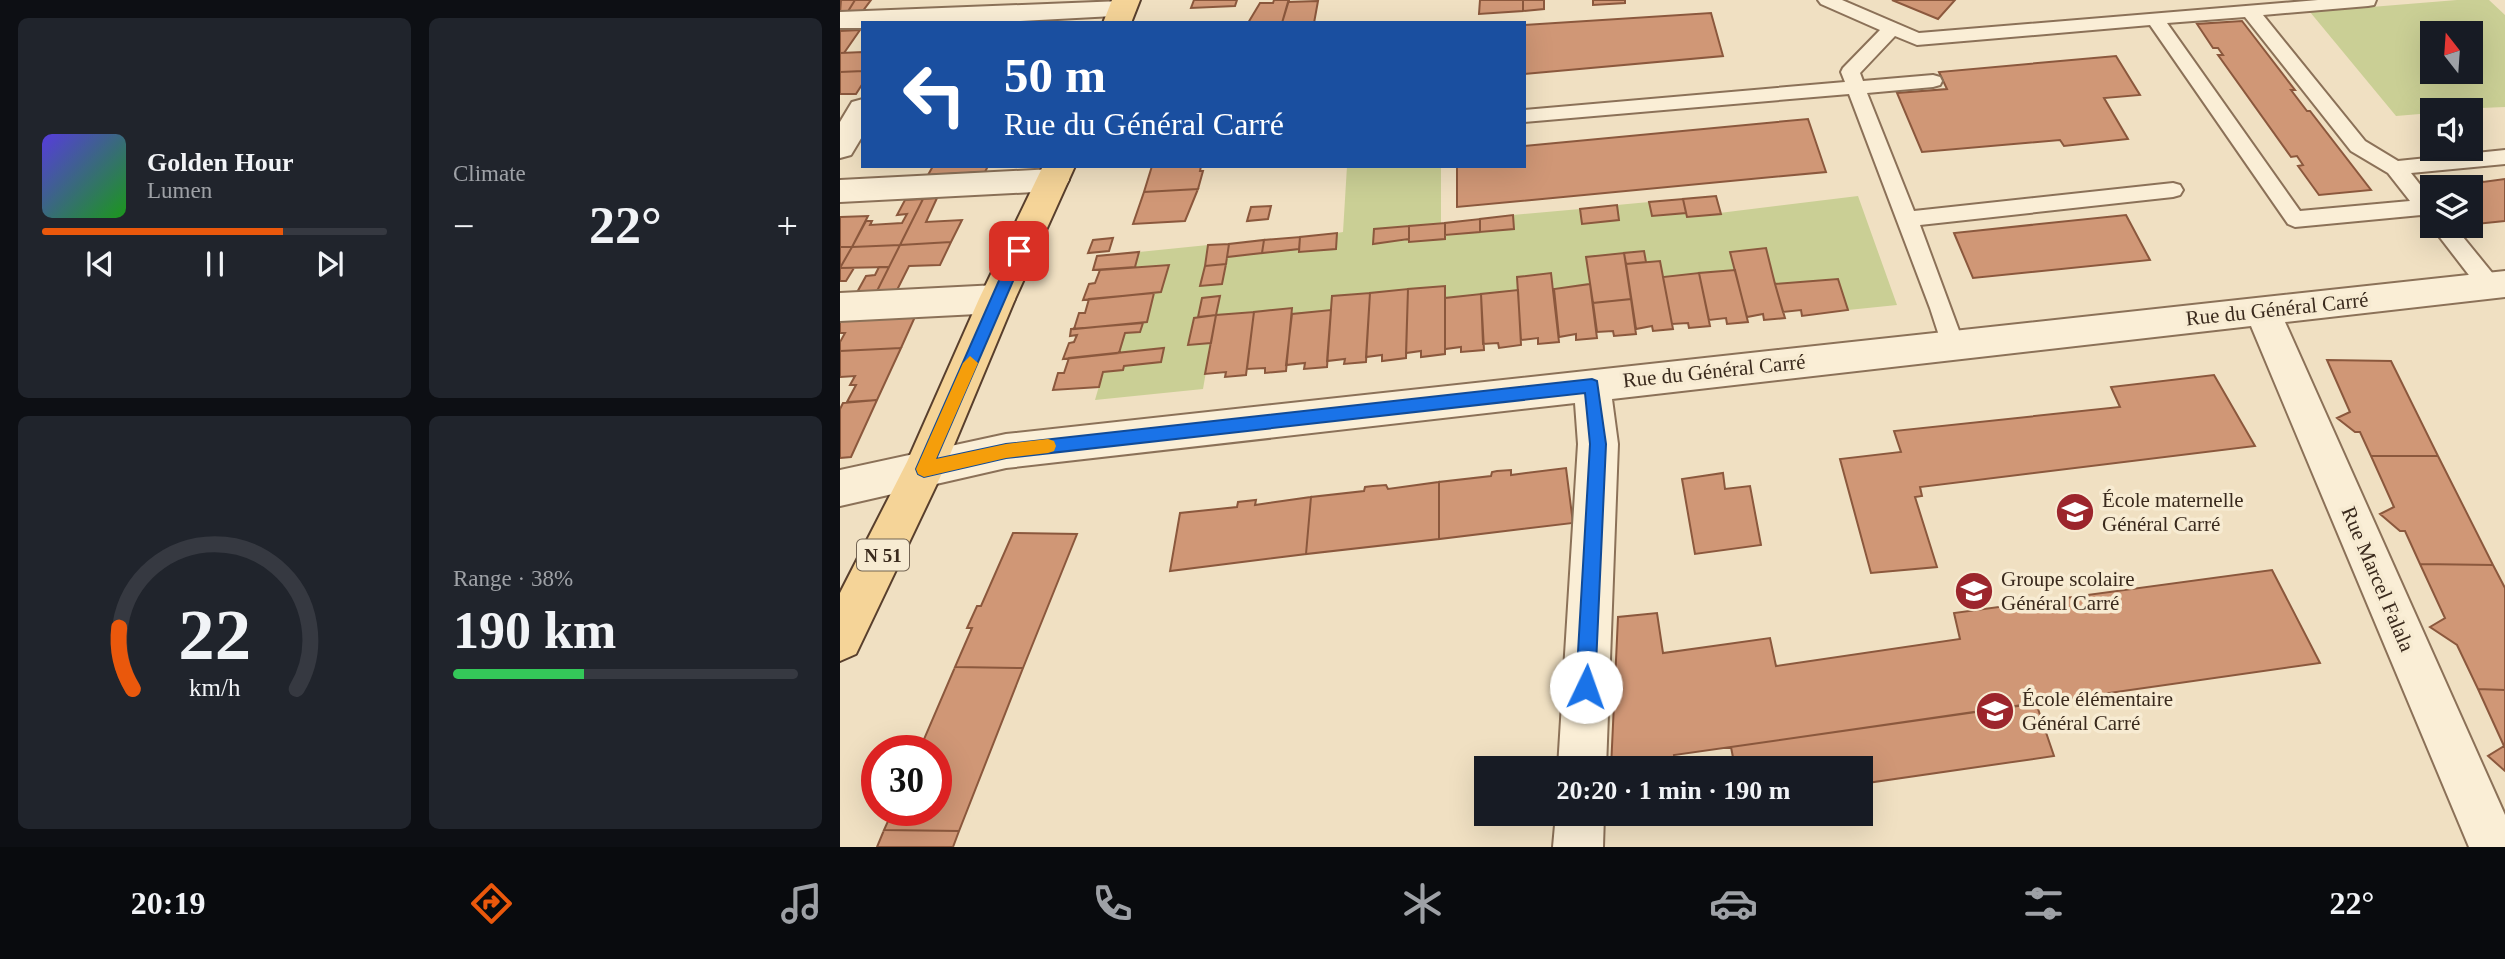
<!DOCTYPE html>
<meta charset="utf-8">
<style>
body{margin:0;font-family:"Times New Roman",serif;background:#20242c;color:#f1f3f6;height:100vh;display:flex;flex-direction:column;font-size:26px;white-space:nowrap}
*{box-sizing:border-box;margin:0}
p{font-size:23px;color:#9ea1a6}
.icon{flex:none;width:38px;height:38px;fill:none;stroke:currentColor;stroke-width:2;stroke-linecap:round;stroke-linejoin:round}
.map{position:relative;flex:1;overflow:hidden}
.drawer{display:flex;flex-direction:column;gap:18px;padding:18px;background:#0d0f14;width:840px}
.drawer>*{flex:none}
.guide{position:absolute;left:21px;top:21px;width:665px;height:147px;border-radius:0px;box-shadow:0 7px 28px #0002;background:#1a4fa0;color:#fff;overflow:hidden}
.needle{width:46px;rotate:343deg}
.tools{position:absolute;left:1580px;top:21px;display:grid;gap:14px}
.tools a{display:grid;place-items:center;width:63px;height:63px;border-radius:0px;background:#171b24;box-shadow:0 7px 28px #0002;font-size:35px}
.speed{position:absolute;left:21px;top:735px;display:flex;gap:14px;font-size:35px;font-weight:700;text-align:center}
.speed>*{display:grid;place-content:center;width:91px;height:91px;border-radius:50%;background:#171b24;box-shadow:0 7px 28px #0002;line-height:1}
.speed .limit{border:10px solid #d22;background:#fff;color:#111}
.pin{position:absolute;display:grid;place-items:center;width:60px;height:60px;color:#fff;margin:-30px;border-radius:14px;box-shadow:0 4px 10px #0006}
.me{position:absolute;width:77px;margin:-38px;rotate:3deg;stroke-linejoin:round;filter:drop-shadow(0 0 5px #0008)}
.turn{display:flex;align-items:center;gap:24px;height:147px;padding:0 28px;font-size:32px}
.turn .icon{width:91px;height:91px;stroke-width:2.5}
.turn b{display:block;font-size:49px;line-height:60px}
.big{font-size:52px;font-weight:800;line-height:1.1}
.drawer .widget{flex:1;display:flex;flex-direction:column;justify-content:center;gap:10px;min-width:0;padding:0 24px;border-radius:10px;background:#20242c}
.drawer .dial{align-items:center;gap:0}
.dial svg{height:182px;overflow:visible;fill:none;stroke:#363941;stroke-width:7;stroke-linecap:round;text-anchor:middle}
.dial text{fill:#f1f3f6;stroke:none}
.song{display:flex;align-items:center;gap:21px}
.cover{width:84px;height:84px;border-radius:10px;background:linear-gradient(135deg,hsl(250 70% 55%),hsl(120 70% 35%))}
.played{height:7px;border-radius:4px;background:linear-gradient(90deg,#ea580c 70%,#363941 70%)}
.keys{display:flex;justify-content:space-around;direction:ltr}
.heat{display:flex;justify-content:space-between;align-items:center;font-size:38px;direction:ltr}
.charge{height:10px;border-radius:5px;background:linear-gradient(90deg,#34c759 38%,#363941 0)}
.drawer .tiles{flex:1;display:grid;gap:18px;grid-template-columns:repeat(2,1fr)}
.trip{position:absolute;left:634px;top:756px;width:399px;height:70px;border-radius:0px;background:#171b24;box-shadow:0 7px 28px #0002;font-weight:800;line-height:70px;text-align:center}
.tab-bar{display:flex;height:112px;justify-content:space-around;align-items:center;background:#090b0e;color:#9ea1a6}
.tab-bar .icon{width:49px;height:49px}
.tab-bar .on{color:#ea580c}
.tab-bar b{font-size:32px;color:#f1f3f6}
main{display:flex;flex:1;min-height:0}
.map>svg:first-child{display:block}
.green{fill:#cacf95;fill-rule:evenodd}
.building{fill:#d09776;stroke:#8b583d;stroke-width:2}
.lines{fill:none;stroke-linecap:round;stroke-linejoin:round}
.lane-casing{stroke:#8b7158;stroke-width:4}
.street-casing{stroke:#8b7158;stroke-width:4}
.primary-casing{stroke:#583f2d;stroke-width:4}
.lane{fill:#faeed6;fill-rule:evenodd}
.street{fill:#faeed6;fill-rule:evenodd}
.primary{fill:#f5d498;fill-rule:evenodd}
.route{fill:#1a73e8;stroke:#114b97;stroke-width:2}
.slow{fill:#f59e0b}
.labels{text-anchor:middle;stroke-width:7;stroke-linejoin:round;paint-order:stroke}
.shield{fill:#f7ebd2;stroke:#736453;stroke-width:2}
.shield-label{font-size:19px;font-weight:bold;fill:#3a2a1d}
.street-label{font-size:21px;fill:#3a2a1d;stroke:#f7ebd2}
.poi-label{font-size:21px;fill:#3a2a1d;stroke:#f7ebd2;text-anchor:start}
</style>
<main>
<section class="drawer">
<div class="tiles">
<div class="widget">
<div class="song"><i class="cover"></i><div><b>Golden Hour</b><p>Lumen</p></div></div>
<div class="played"></div>
<div class="keys"><svg class="icon" aria-label="previous" viewBox="0 0 24 24"><path d="M18 5L8 12l10 7zM5 5v14"/></svg><svg class="icon" aria-label="pause" viewBox="0 0 24 24"><path d="M8 5v14M16 5v14"/></svg><svg class="icon" aria-label="next" viewBox="0 0 24 24"><path d="M6 5l10 7-10 7zM19 5v14"/></svg></div>
</div>
<div class="widget"><p>Climate</p>
<div class="heat"><a>−</a><b class="big">22°</b><a>+</a></div>
</div>
<div class="widget dial"><svg viewBox="0 0 100 80">
<path d="M14 69A42 42 0 1 1 86 69"/>
<path d="M14 69A42 42 0 0 1 8 42" stroke="#ea580c"/>
<text x="50" y="56" font-size="32" font-weight="700">22</text>
<text x="50" y="72" font-size="11">km/h</text>
</svg></div>
<div class="widget"><p>Range · 38%</p><b class="big">190 km</b><div class="charge"></div></div>
</div>
</section>
<div class="map">
<svg width="1665" height="847" viewBox="0 0 1665 847">
<rect width="100%" height="100%" fill="#f0e0c2"/>
<path class="green" d="M1617 0H1649L1665 15V107L1592 110V113L1556 116 1470 12ZM1592 33H1631V72H1592Z
M507 166H601V223L534 229 533 244 569 239V242L604 239 605 235 674 229 673 215 740 209 742 223 777 205 809 202 812 216 846 213 847 217 1018 196 1057 305 1008 310 998 279 935 284 926 249 895 270 823 277 820 261 806 262 803 251 746 257 750 284 714 289 711 273 677 277 678 290 605 298 604 286 493 296 491 310 452 314V308L376 315 380 296 363 298 358 317 354 318 348 345 371 343 363 389 255 400 263 372 283 370 284 366 321 362 323 348 279 353 285 333 300 332 303 323 307 321 314 293 321 292 329 266 295 267 299 252 368 245 361 286 382 284 387 257 459 249V252L495 249 497 233 503 232Z"/>
<path class="building" d="M1 0H15L7 13H0Z
M15 0H31L22 12 7 13Z
M354 0H397L395 6 351 8Z
M434 0H449L442 23H408L420 3H433Z
M640 0H683V11L639 14Z
M683 0H704V9L683 11Z
M753 0H785V3L753 5Z
M1052 0H1115L1098 19Z
M478 1 474 23H442L448 2Z
M871 13 883 56 684 74V25Z
M1402 21 1455 90H1451L1467 111H1470L1531 190 1479 195 1458 166 1463 165 1457 156 1451 157 1378 55H1383L1378 48H1373L1357 24Z
M20 30 4 53H0V31Z
M23 52V71L0 72V53Z
M1276 56 1300 95 1264 98 1288 139 1224 146 1220 140 1082 152 1057 93 1107 89 1099 72Z
M23 71V83L16 94H0V72Z
M968 119 986 172 617 207V166H684V146Z
M93 166H148L145 172 88 175Z
M312 166H361L360 171H363L358 189 304 192Z
M1641 179 1643 182 1665 179V221L1636 224 1631 219V187H1605L1601 183Z
M358 189 345 221 293 224 304 192Z
M876 196 881 214 847 217 843 199Z
M97 198 86 222 122 220 111 242 60 245 83 199Z
M83 199 60 245 12 247 26 221H32L30 225 62 223 67 214 57 215 65 200Z
M843 199 846 213 812 216 809 202Z
M777 205 779 220 742 224 740 209Z
M431 206 428 219 407 221 411 207Z
M673 215 674 229 640 232V219Z
M1286 215 1310 260 1133 278 1114 233Z
M28 216 12 247H0V217Z
M640 219V232L605 235V223Z
M605 223V239L569 242V226Z
M569 226V239L533 244 534 229Z
M497 233 496 249 459 252 460 237Z
M460 237 459 249 422 253 424 240Z
M273 238 269 251 248 253 253 240Z
M424 240 422 253 387 257 389 244Z
M111 242 100 265 69 266 55 294 35 295 60 245Z
M389 244 386 264 365 266 368 245Z
M60 245 49 267 0 268 12 247Z
M0 247H12L0 268Z
M926 248 935 284 945 318 924 320 923 314 907 317 890 252Z
M804 251 806 262 786 264 784 253Z
M299 252 295 267 253 270 257 256Z
M784 253 791 299 753 303 746 257Z
M820 261 833 329 813 331 812 326 796 329 786 264Z
M386 264 382 284 360 286 365 266Z
M329 265 321 292 243 300 249 284 255 283 260 270Z
M39 267H49L35 295 15 296 26 276 35 275Z
M0 268H14L6 281H0Z
M895 270 908 322 887 324 886 318 869 320 859 273Z
M711 273 719 342 698 344V338L681 340 677 277Z
M859 273 870 326 849 328 848 323 832 324 823 277Z
M998 279 1008 310 962 316 961 310 943 312 935 284Z
M750 284 757 338 736 340V334L719 337 714 289Z
M605 286V354L581 357V351L566 353 568 289Z
M568 289 566 358 542 361V355L526 357 530 293Z
M678 290 681 345 659 348 658 343 643 344 641 294Z
M314 293 307 322 234 329 239 313H245L249 299Z
M530 293 526 362 504 364 505 359 487 361 492 296Z
M641 294 644 350 621 352V347L605 349V298Z
M380 296 376 315 358 317 362 298Z
M791 299 796 334 774 336 773 331 757 332 753 303Z
M452 308 446 371 425 373V368L407 369 414 312Z
M78 310 61 348 0 351V342L5 333H0V314Z
M491 310 487 367 464 369 465 363 446 365 452 314Z
M414 312 406 375 385 377 386 372 365 374 376 315Z
M376 315 371 343 348 345 354 318Z
M303 323 300 332 285 333 279 353 223 359 229 343 234 342 237 335 230 336 231 329Z
M61 348 37 400 7 402 16 385H10L15 376 0 377V351Z
M324 348 321 362 284 366 283 370 263 372 259 387 213 390 218 373H224L229 358Z
M1487 360 1551 361 1598 456H1531L1520 432H1515L1497 418 1510 412Z
M1374 375 1415 446 1080 487 1082 496 1075 497 1097 567 1031 573 1000 459 1061 452 1054 431 1280 407 1271 387Z
M37 400 11 457 0 458V409L3 403Z
M1531 456H1598L1653 565 1580 564 1565 531H1560L1540 514 1554 507Z
M726 468 733 523 599 539V482L651 476 652 472 657 471 671 470V475Z
M883 473 885 489 910 486 921 545 855 554 842 479Z
M599 482V539L466 554 471 497 524 491 525 487 533 486 546 485 548 489Z
M471 497 466 554 330 571 340 513 397 507 398 502 416 500 415 505Z
M173 533 237 534 183 668 115 667 132 628H127L137 606H141Z
M1580 564 1653 565 1665 588V690L1638 689 1617 645 1590 627 1605 618Z
M1432 570 1480 663 834 755 836 768H771L778 617 817 613 823 653 930 638 936 666 1120 639 1114 613Z
M115 667 183 668 119 831 44 830 53 810H96V751H73L76 743 82 744Z
M1638 689 1665 690V771L1648 756 1664 746Z
M1196 703 1214 756 1020 784V768H895L891 747Z
M44 830 119 831 113 847H37Z"/>
<g class="lines">
<g class="lane-casing">
<path id="lane" d="M978 0H1002L1079 33 1478 0H1536L1534 5 1528 6 1423 15 1525 141 1558 161 1665 150V164L1571 173 1592 200V222L1581 215 1455 227 1448 224 1310 25 1077 45 1055 36 1020 73 1023 81 1093 75 1100 77 1102 81 1100 85 1093 87 1027 93 1074 211 1333 183 1340 185 1343 190 1340 195 1333 197 1080 225 1124 344 1120 351 1112 353 1104 351 1090 308 1009 94 684 122V110L1005 82 1001 72 1003 68 1040 30 981 4ZM1405 17 1511 151 1548 173 1570 201 1460 211 1327 23Z
M1592 224 1614 226 1658 280 1661 286 1658 292 1650 295 1642 292 1595 231Z"/>
</g>
<g class="street-casing">
<path id="street" d="M282 1 292 3 296 9 292 15 145 23H23V28H0V12Z
M23 99V135L11 155 0 158V122L12 102Z
M213 169 224 172 229 180 224 188 213 191 0 202V180Z
M1665 271V297L1445 322 1665 815V847H1629L1411 326 772 399 778 444 766 768H718L738 444 735 403 166 468 0 506V470L166 434Z
M157 285 169 289 175 299 169 309 157 313 0 321V293Z
M716 814H764L763 847H713Z"/>
</g>
<g class="primary-casing">
<path id="primary" d="M272 0H300L291 23H263Z
M203 166H235L175 299 104 469 16 654 0 661V593L67 462 139 299Z"/>
</g>
<use href="#lane" class="lane"/>
<use href="#street" class="street"/>
<use href="#primary" class="primary"/>
</g>
<path class="route" d="M179 246 186 251 96 459 166 444 752 379 757 381 766 444 755 687 753 694 746 697 739 694 736 687 750 444 745 393 166 458 84 477 78 474 76 469 172 251Z"/>
<path class="slow" d="M130 356 138 363 96 459 166 444 208 439 214 441 216 446 214 451 208 453 166 458 84 477 78 474 76 469 123 363Z"/>
<defs>
<g id="school-disc" transform="scale(2.0125)"><circle r="9.5" fill="#9c252c" stroke="#f7ebd2"/><path d="M0-5L7-2L0 1L-7-2ZM-4 1L0 2.5L4 1V4Q0 6-4 4Z" fill="#fff"/></g>
</defs>
<g fill-rule="evenodd">
<use href="#school-disc" x="1235" y="512"/>
<use href="#school-disc" x="1134" y="591"/>
<use href="#school-disc" x="1155" y="711"/>
</g>
<g class="labels">
<rect class="shield" x="17" y="539.5" width="52" height="31" rx="5"/>
<g class="shield-label">
<text x="43" y="562">N 51</text>
</g>
<g class="street-label">
<text transform="translate(1437 309) rotate(-6)" y="7">Rue du Général Carré</text>
<text transform="translate(874 371) rotate(-6)" y="7">Rue du Général Carré</text>
<text transform="translate(1538 579) rotate(67)" y="7">Rue Marcel Falala</text>
</g>
<g class="poi-label">
<text x="1262" y="507">École maternelle<tspan x="1262" dy="24">Général Carré</tspan></text>
<text x="1161" y="586">Groupe scolaire<tspan x="1161" dy="24">Général Carré</tspan></text>
<text x="1182" y="706">École élémentaire<tspan x="1182" dy="24">Général Carré</tspan></text>
</g>
</g>
</svg>
<div class="tools">
<a><svg class="needle" viewBox="-14 -14 28 28"><path d="M0-13l5 13h-10z" fill="#e53935"/><path d="M0 13l5-13h-10z" fill="#9ea1a6"/></svg></a>
<a><svg class="icon" aria-label="sound" viewBox="0 0 24 24"><path d="M4 9h4l5-4v14l-5-4H4zM17 9q2 3 0 6"/></svg></a>
<a><svg class="icon" aria-label="layers" viewBox="0 0 24 24"><path d="M12 4l9 5-9 5-9-5zM3 14l9 5 9-5"/></svg></a>
</div>
<div class="speed"><div class="limit">30</div></div>
<div class="pin" style="left:179px;top:251px;background:#d93025"><svg class="icon" aria-label="arrive" viewBox="0 0 24 24"><path d="M6 21V4h12l-3 4 3 4H6"/></svg></div>
<svg class="me" style="left:746px;top:687px" viewBox="-20 -20 40 40"><circle r="19" fill="#fff"/><path d="M0-13L10 11 0 6-10 11z" fill="#1a73e8"/></svg>
<div class="trip">20:20 · 1 min · 190 m</div>
<div class="guide">
<div class="turn"><svg class="icon" aria-label="left" viewBox="0 0 24 24"><path d="M17 20v-9H6M10 6l-5 5 5 5"/></svg><div><b>50 m</b>Rue du Général Carré</div></div>
</div>
</div>
</main>
<nav class="tab-bar">
<b>20:19</b>
<svg class="icon on" aria-label="directions" viewBox="0 0 24 24"><path d="M12 3l9 9-9 9-9-9zM9 14v-3h6M13 9l2 2-2 2"/></svg>
<svg class="icon" aria-label="music" viewBox="0 0 24 24"><path d="M9 18V5l10-2v13"/><circle cx="6" cy="18" r="3"/><circle cx="16" cy="16" r="3"/></svg>
<svg class="icon" aria-label="phone" viewBox="0 0 24 24"><path d="M5 4h4l2 5-3 2q2 4 5 5l2-3 5 2v4C11 20 4 13 5 4z"/></svg>
<svg class="icon" aria-label="climate" viewBox="0 0 24 24"><path d="M12 3v18M4 7l16 10M4 17L20 7"/></svg>
<svg class="icon" aria-label="car" viewBox="0 0 24 24"><path d="M5 17H2v-5l4-1 3-4h7l3 4 3 1v5h-3M9 17h6M6 11h13"/><circle cx="7" cy="17" r="2"/><circle cx="17" cy="17" r="2"/></svg>
<svg class="icon" aria-label="filters" viewBox="0 0 24 24"><path d="M4 7h16M4 17h16"/><circle cx="9" cy="7" r="2"/><circle cx="15" cy="17" r="2"/></svg>
<b>22°</b>
</nav>
